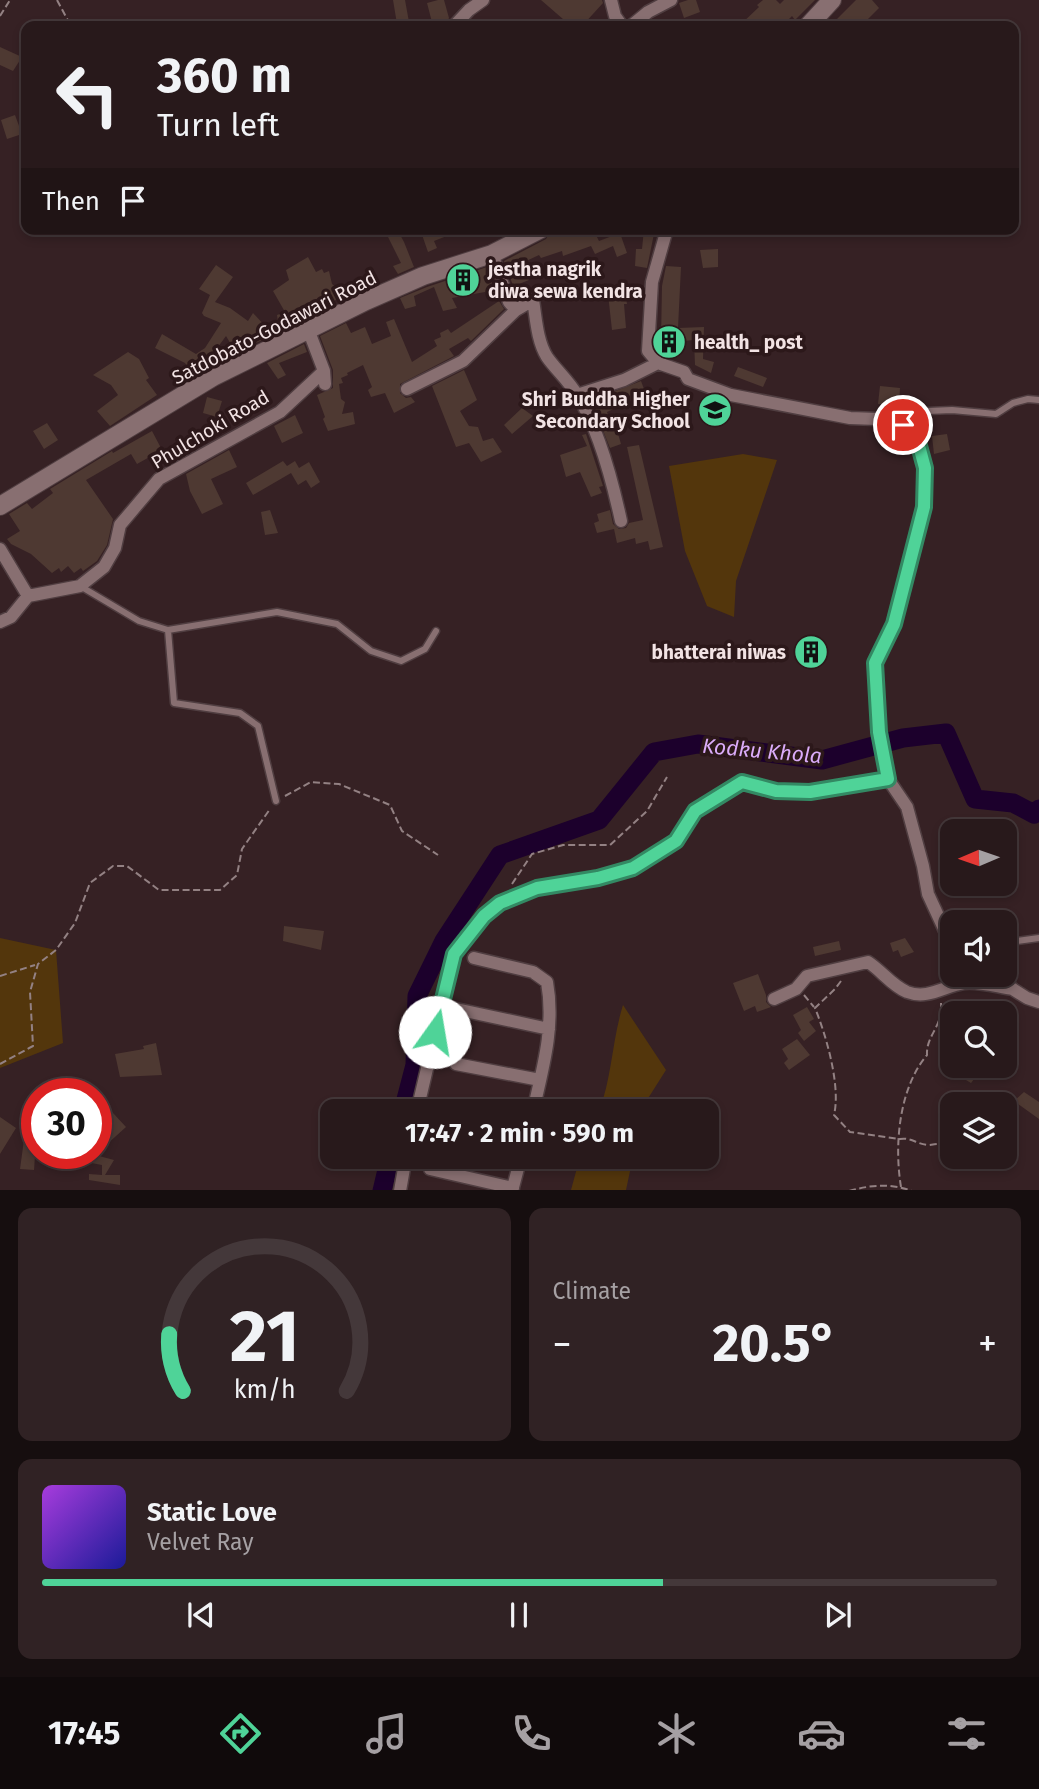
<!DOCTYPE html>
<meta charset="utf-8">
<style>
body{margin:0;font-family:"Fira Sans",sans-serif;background:#302224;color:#f1f3f6;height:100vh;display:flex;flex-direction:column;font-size:26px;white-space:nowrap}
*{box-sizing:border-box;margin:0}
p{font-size:23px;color:#a5a0a3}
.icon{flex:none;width:38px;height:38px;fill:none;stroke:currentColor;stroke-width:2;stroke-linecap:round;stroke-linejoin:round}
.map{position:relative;height:1190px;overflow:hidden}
.details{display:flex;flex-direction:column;gap:18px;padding:18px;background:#160e0f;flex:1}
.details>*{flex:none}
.hud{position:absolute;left:21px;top:21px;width:998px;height:214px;border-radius:14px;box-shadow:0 4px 10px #0003,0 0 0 2px #44383a;background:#28191b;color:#f1f3f6;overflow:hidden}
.needle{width:46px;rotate:268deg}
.controls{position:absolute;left:940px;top:819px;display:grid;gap:14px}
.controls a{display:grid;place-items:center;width:77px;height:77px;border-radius:14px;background:#28191b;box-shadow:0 4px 10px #0003,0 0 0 2px #44383a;font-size:35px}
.speed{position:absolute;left:21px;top:1078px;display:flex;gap:14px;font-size:35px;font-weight:700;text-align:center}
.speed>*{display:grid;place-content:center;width:91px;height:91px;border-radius:50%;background:#28191b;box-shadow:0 4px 10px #0003,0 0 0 2px #44383a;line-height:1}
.speed .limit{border:10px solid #d22;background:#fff;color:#111}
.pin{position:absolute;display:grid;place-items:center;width:60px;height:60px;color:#fff;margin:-30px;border:4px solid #fff;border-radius:50%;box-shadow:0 2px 7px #0007}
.me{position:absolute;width:77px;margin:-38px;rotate:13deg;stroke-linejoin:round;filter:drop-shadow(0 0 5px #0008)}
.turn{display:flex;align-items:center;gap:24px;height:147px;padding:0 21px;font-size:32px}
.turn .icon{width:91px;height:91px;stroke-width:2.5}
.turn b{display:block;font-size:49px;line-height:60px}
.then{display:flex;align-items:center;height:66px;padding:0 21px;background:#0003;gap:14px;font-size:26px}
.big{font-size:52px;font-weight:700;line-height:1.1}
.details .card{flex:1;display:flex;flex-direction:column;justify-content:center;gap:10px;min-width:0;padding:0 24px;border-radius:14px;background:#302224}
.details .dial{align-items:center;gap:0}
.dial svg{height:182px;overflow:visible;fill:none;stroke:#44383a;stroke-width:7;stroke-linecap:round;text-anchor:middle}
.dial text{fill:#f1f3f6;stroke:none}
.song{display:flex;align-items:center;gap:21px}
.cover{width:84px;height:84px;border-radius:10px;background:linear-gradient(135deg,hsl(280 70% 55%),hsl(240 70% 35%))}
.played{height:7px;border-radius:4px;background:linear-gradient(90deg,#4fd398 65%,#44383a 65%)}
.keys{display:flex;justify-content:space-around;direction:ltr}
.heat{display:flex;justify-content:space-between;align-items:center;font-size:38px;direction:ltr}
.details .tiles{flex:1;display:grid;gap:18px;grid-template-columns:1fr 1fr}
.card:last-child{grid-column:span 2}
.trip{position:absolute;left:320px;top:1099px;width:399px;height:70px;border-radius:14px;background:#28191b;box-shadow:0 4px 10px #0003,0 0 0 2px #44383a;font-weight:700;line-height:70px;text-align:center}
.tab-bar{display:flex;height:112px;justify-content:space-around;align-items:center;background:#100a0b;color:#a5a0a3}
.tab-bar .icon{width:49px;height:49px}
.tab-bar .active{color:#4fd398}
.tab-bar b{font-size:32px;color:#f1f3f6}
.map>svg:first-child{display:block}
.green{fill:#53360c}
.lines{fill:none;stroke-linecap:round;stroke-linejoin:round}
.river{stroke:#1c002c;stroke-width:19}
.building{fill:#4e3932}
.lane-casing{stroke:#503e41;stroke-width:9}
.street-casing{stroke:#503e41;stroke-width:15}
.secondary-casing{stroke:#503e41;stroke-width:20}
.path{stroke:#938183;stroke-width:2;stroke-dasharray:7 3.5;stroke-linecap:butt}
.lane{stroke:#886f71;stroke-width:6}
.street{stroke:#886f71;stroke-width:12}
.secondary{stroke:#886f71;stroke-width:18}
.route-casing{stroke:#338963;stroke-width:18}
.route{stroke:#4fd398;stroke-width:12}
.labels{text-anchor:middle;stroke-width:7;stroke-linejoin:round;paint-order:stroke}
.poi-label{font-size:19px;font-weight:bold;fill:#f2e3e4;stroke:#2c181a;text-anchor:start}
.street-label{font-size:19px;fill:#f2e3e4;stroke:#2c181a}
.water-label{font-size:21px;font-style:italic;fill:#dbacfa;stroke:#2c181a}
</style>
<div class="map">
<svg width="1039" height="1191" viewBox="0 0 1039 1191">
<rect width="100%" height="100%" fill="#362124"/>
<path class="green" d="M743 454 777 460 736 581 734 617 707 606 685 551 669 466Z
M0 938 56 950 63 1043 0 1068Z
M623 1005 666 1070 640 1111H599C612 1078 612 1040 623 1005Z
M580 1157H633L626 1190H571Z"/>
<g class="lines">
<path class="river" d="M403 1111 415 1065 417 996 444 941 500 855 599 820 654 752 698 744 822 760 903 738 946 733 975 799 1013 803 1034 814 1039 809
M382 1191 390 1157"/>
</g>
<path class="building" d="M393 0H405L409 22 397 24Z
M438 0H444L449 18 445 26H433L427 3Z
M541 0H602L603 3 582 26H571Z
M688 0H696L700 12 684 18 679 3Z
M763 0H776L780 4 784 0H815L795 20 792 16 782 26H739L759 7 757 5Z
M856 0H872L879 8 861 26H830Z
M0 47 22 57 13 71 0 65Z
M15 115 22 134 7 139 1 120Z
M397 229 404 242 414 267 398 274 393 266 401 263 387 235Z
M420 229H462V230L434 241 437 248 428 252Z
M552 229H593L599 241 620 233 627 253 617 257 613 246 595 254 591 246 563 256 562 251 541 258 539 255 522 263 529 280 519 284 523 296 518 299 504 261 546 239Z
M644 229H655L647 268 635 266 636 249H642Z
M718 249V267L703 268 700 250Z
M308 257 316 272 322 269 324 273 329 271 332 284 340 290 337 299 320 311 248 347 247 344 235 351 226 336 207 362 191 373 185 363 155 348 162 334 196 354 205 348 221 323 204 316 202 313 210 295 199 289 216 265 233 277 215 302 230 308 248 321 253 313 267 328 278 322 277 315 285 312 273 291 289 280 286 270Z
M666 266 681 267 678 328 704 327 703 359 714 362 711 373 695 365 694 340 683 341 676 344 669 357 661 350 657 340 661 339 662 286Z
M487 267 499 299 490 301 485 292 452 298 457 308 443 311 434 287 414 296 416 306 405 309 400 298 427 287Z
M625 292 627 304H624L626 328 612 330 608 294Z
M499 301 504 309 471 341 468 338 449 349 454 356 400 384V393L406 398 411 397 415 402 394 413 385 393 371 397 368 390 372 387 363 365 347 373 348 375 341 378 343 383 339 384 341 399 345 402 342 414 353 412 355 424 328 431 323 419 325 417 317 395 333 388V370L320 336 346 323 351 333 365 327 372 344 391 336 386 322 394 319 412 362 437 346 434 340 441 337 440 333 448 329 451 333Z
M304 344 307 352 279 363 286 375 278 379 267 363Z
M128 352 139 359 149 378 146 380 157 395 110 426 97 411 118 395 111 385 93 375Z
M738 367 767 378 763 387 734 376Z
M464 370 477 400 460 411 469 426 478 427 483 441 493 438 502 452 481 462 469 443 456 447 432 386Z
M641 381 647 397 638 400 637 398 607 412 613 431 617 430 621 444 610 448 592 403 604 399 603 396Z
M880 386 900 388 899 406 878 404Z
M207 397 222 401 217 417 203 413Z
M522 408 533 416 512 434 504 425Z
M295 415 303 433 282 443 274 426Z
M47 423 58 440 44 449 33 431Z
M152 431 162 450 137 464 131 454 86 480 113 519 107 545 97 561 83 571 81 568 74 573 68 566 61 572 59 568 52 573 31 554 11 544 7 539 20 531 9 514 27 503 32 509 53 493 50 489 112 451 113 453Z
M586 434 603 486 599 487 602 493 591 497 580 472 566 477 560 455 587 446 582 435Z
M947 434 950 450 934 454 932 436Z
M639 445 663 547 650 550 648 541 636 544 635 538 617 543 614 529 597 533 594 523 599 521 597 514 610 510 613 524 619 529 626 528 629 523 643 520 627 447Z
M229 450 237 467 211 479 223 504 202 514 190 491 186 474Z
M283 461 287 466 295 461 299 468 309 462 320 482 311 488 306 480 298 485 291 473 253 495 246 483Z
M270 510 278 533 265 535 261 512Z
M809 641 822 649 813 664 800 656Z
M284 926 324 931 321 950 283 941Z
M905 938 914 952 901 957 898 950 893 952 890 943Z
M839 941 841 950 815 956 813 947Z
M758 974 766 995V1002L771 1007 757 1012 755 1006 744 1011 733 983Z
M807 1007 814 1019 809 1022 816 1031 804 1041 798 1033 801 1030 793 1015Z
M797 1039 810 1055 789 1070 784 1063 788 1059 782 1049Z
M156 1043 162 1075 120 1077 115 1054 144 1049 143 1046Z
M963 1066H974L981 1070 971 1083 956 1074Z
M1024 1092 1039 1102V1119L1014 1101Z
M101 1100 126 1127 105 1146 96 1136V1105Z
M0 1117 16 1128 0 1154Z
M26 1125 37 1129 34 1170 20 1169Z
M64 1153H88L114 1160 105 1175H120V1185L89 1180V1174L102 1175V1165L86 1162 85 1167 73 1164 74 1159 64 1157Z"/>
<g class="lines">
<g class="lane-casing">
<path id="lane" d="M903 425 916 414 928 411 952 410 996 414 1013 403 1028 399 1039 400
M80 586 139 621 168 630 277 612 337 624 371 651 401 661 425 649 436 631
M168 630 174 703 240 713 258 726 276 801
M1004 939 1017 941 1039 938"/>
</g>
<g class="street-casing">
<path id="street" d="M611 0 615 16 622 26
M454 26 469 10 483 0
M631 26 648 12 671 0
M667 229 652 282 648 351 658 363 684 372 688 379 731 395 850 418 877 419 903 425 918 442 925 468 924 507 893 624 875 663 879 732 888 779 907 807 923 866 928 894 952 946
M492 254 509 302 516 310
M308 329 324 371 325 384
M407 389 463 361 516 310 533 300C536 318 537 341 547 357 556 370 569 381 577 395 598 427 613 484 621 521
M577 395 624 380 658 363
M0 549 28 596
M0 622 11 617 28 596 80 586 104 567 115 548 120 525 159 479 280 412 324 371
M474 958 533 972 547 982C555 1026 543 1068 533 1111
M990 975 1027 998 1039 1002
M774 999 796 989 807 976 868 962C882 971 891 985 907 992 928 1000 944 986 964 983 979 981 998 987 1013 989
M442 1006 549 1029
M456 1064 540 1080
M417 1111 454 954 484 917 500 903 537 888 598 878 633 868 676 841 695 812 742 782 776 791H810L888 779
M430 1169 513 1188
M400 1191 406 1157
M512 1191 521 1157"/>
</g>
<g class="secondary-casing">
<path id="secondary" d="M808 26 832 0
M0 506 213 377 366 301 423 276 492 254 541 229"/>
</g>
<path class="path" d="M57 0 71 26
M0 16 10 0
M285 796 311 782 339 784 390 805 402 831 438 855
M512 884 532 854 563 845H610L647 811 667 777
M0 976 35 965
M841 981 835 989 815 1008C826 1035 841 1086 834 1115L850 1132 900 1139C911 1137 918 1145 929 1145 937 1144 943 1143 952 1144
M804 995 814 1007
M0 1064 33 1046 30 992 38 964 56 950 75 923 90 883 113 866H127L159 890H220L237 875 242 849 270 809
M901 1187C894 1145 899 1088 927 1055 926 1035 943 1027 941 1003
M849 1191C870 1185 891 1183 912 1191"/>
<use href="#lane" class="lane"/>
<use href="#street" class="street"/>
<use href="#secondary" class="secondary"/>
</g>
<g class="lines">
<g class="route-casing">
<path id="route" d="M435 1032 454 954 484 916 500 903 537 888 598 878 633 868 676 841 695 811 742 782 776 791 810 792 888 779 879 732 875 663 894 624 924 507 925 468 918 442 903 425"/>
</g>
<use href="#route" class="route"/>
</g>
<defs>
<g id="building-disc" transform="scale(1.75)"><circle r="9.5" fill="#4fd398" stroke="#2c181a"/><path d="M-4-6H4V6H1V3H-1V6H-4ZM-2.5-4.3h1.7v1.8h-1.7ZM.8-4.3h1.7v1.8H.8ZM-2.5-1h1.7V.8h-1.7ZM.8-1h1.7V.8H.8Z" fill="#111"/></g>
<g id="school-disc" transform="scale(1.75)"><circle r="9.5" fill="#4fd398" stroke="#2c181a"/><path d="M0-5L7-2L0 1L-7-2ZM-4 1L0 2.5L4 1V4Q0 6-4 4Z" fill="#111"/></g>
</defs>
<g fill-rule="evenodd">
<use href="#building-disc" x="463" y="280"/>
<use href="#building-disc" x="669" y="342"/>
<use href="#school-disc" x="715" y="410"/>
<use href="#building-disc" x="811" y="652"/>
</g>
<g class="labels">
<g class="poi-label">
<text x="488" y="276">jestha nagrik<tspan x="488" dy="22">diwa sewa kendra</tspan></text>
<text x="694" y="349">health_ post</text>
<text x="690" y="406" text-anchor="end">Shri Buddha Higher<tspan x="690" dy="22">Secondary School</tspan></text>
<text x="786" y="659" text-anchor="end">bhatterai niwas</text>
</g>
<g class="street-label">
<text transform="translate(274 327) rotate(-27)" y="7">Satdobato-Godawari Road</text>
<text transform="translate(210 429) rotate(-31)" y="7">Phulchoki Road</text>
</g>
<g class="water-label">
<text transform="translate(762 751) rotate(5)" y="7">Kodku Khola</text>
</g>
</g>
</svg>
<div class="controls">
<a><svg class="needle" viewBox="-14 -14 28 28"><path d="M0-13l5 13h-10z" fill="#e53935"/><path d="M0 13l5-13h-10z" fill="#a5a0a3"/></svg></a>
<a><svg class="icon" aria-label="sound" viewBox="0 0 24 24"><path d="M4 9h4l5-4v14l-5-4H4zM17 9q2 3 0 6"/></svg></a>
<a><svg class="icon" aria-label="search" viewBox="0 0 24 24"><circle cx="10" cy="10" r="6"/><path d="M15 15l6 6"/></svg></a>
<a><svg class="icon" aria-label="layers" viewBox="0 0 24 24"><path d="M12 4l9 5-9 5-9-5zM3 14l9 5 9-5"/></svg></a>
</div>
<div class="speed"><div class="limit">30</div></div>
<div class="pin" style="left:903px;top:425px;background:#d93025"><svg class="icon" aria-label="arrive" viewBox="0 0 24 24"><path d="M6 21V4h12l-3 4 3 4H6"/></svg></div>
<svg class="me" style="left:435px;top:1032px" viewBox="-20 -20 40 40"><circle r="19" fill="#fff"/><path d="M0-13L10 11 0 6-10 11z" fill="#4fd398"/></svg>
<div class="trip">17:47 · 2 min · 590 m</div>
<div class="hud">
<div class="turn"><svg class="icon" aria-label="left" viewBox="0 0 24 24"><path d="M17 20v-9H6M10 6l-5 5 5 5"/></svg><div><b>360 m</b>Turn left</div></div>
<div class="then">Then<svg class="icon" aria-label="arrive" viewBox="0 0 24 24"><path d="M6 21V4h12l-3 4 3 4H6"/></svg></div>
</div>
</div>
<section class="details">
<div class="tiles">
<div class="card dial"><svg viewBox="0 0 100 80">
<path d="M14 69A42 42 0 1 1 86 69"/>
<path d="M14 69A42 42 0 0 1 8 44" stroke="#4fd398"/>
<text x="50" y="56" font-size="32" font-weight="700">21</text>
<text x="50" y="72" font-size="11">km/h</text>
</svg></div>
<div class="card"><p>Climate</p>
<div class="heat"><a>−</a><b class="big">20.5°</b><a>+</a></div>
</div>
<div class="card">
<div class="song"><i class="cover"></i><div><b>Static Love</b><p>Velvet Ray</p></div></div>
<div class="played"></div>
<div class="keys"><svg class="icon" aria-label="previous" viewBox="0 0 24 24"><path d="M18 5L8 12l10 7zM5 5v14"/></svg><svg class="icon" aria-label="pause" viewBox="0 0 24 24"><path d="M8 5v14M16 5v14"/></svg><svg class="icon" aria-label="next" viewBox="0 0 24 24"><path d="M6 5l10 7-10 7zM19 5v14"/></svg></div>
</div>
</div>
</section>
<nav class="tab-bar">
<b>17:45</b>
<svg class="icon active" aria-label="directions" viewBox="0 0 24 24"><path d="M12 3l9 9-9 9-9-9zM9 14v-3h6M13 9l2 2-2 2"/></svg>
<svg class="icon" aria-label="music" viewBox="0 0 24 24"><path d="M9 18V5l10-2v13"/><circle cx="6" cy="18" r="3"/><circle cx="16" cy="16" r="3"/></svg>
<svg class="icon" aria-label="phone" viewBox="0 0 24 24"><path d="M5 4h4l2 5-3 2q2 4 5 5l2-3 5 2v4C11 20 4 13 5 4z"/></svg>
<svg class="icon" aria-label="climate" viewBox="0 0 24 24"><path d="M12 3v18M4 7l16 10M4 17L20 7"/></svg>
<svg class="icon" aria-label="car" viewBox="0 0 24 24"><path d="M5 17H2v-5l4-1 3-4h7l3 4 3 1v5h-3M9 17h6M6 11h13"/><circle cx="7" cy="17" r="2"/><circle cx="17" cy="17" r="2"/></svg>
<svg class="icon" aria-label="filters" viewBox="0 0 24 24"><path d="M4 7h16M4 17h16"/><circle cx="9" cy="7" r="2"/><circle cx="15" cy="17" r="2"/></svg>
</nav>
